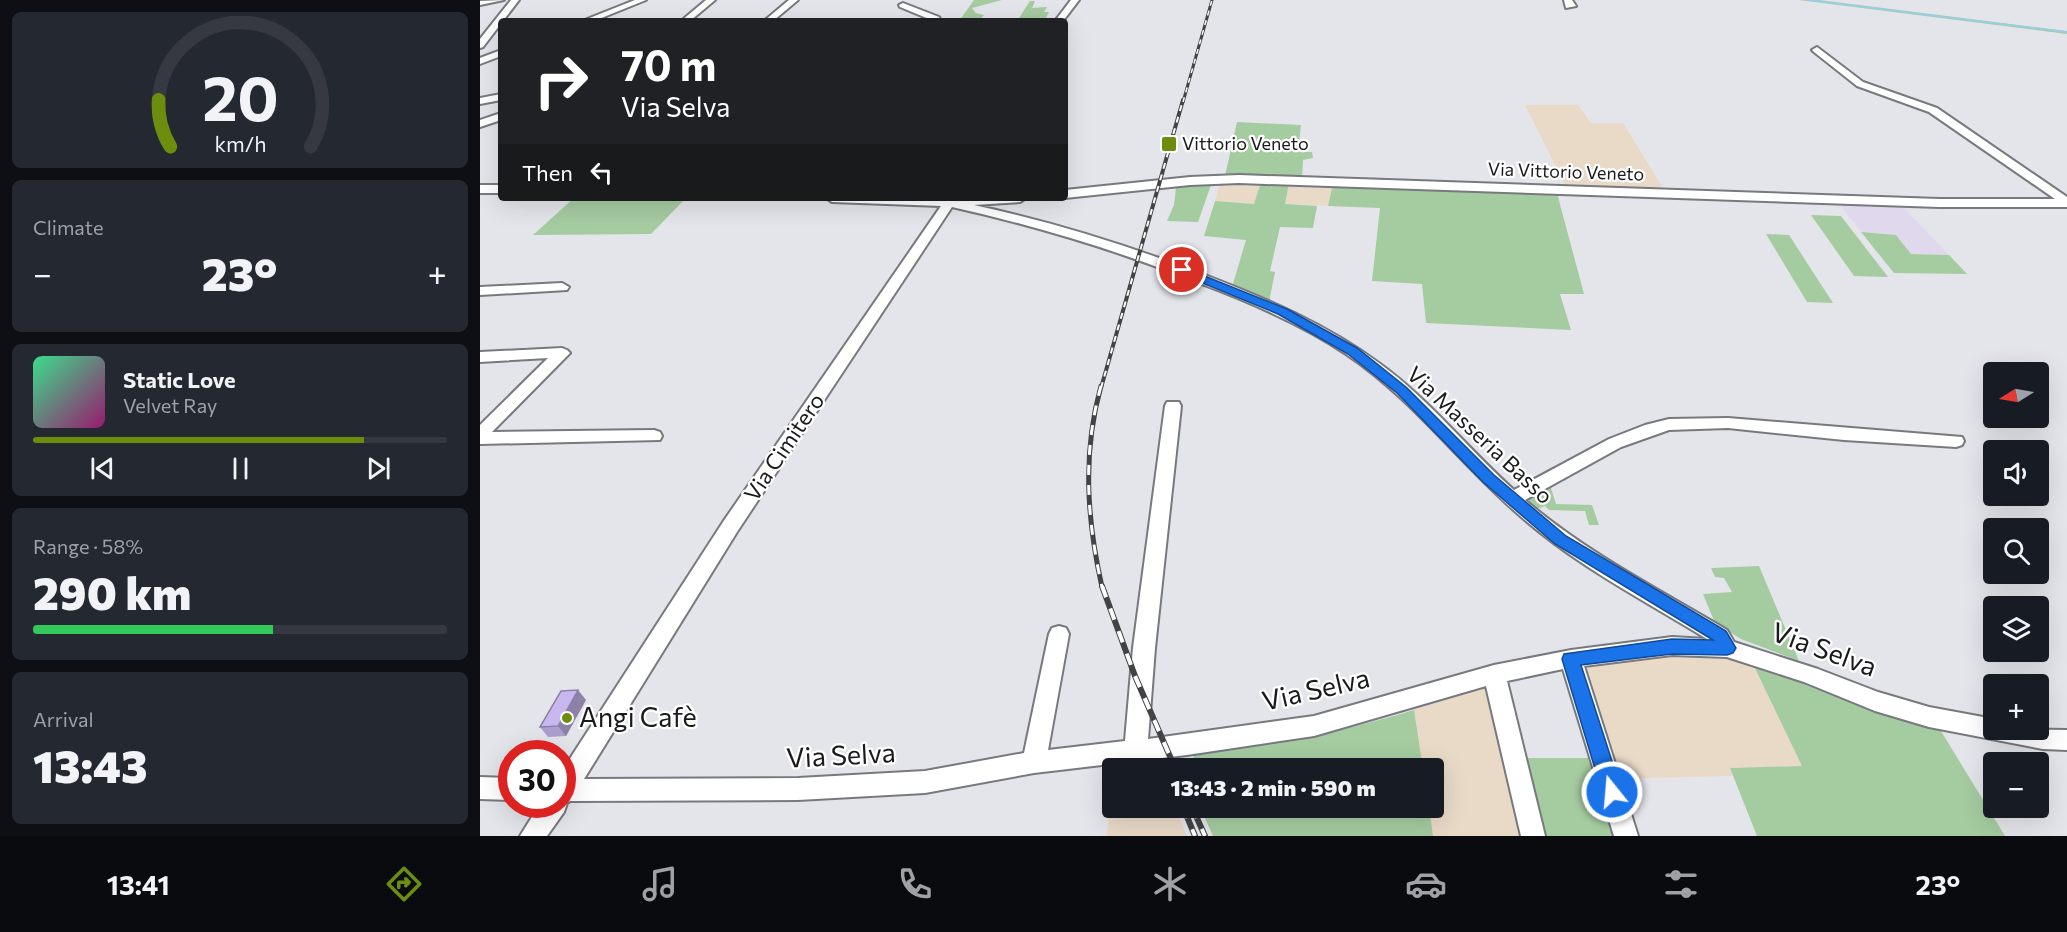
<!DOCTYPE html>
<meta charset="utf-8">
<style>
body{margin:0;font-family:Commissioner,sans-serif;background:#242831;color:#f1f3f6;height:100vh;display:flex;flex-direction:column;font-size:22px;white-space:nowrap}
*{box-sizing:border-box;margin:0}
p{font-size:20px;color:#9ea1a6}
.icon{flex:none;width:33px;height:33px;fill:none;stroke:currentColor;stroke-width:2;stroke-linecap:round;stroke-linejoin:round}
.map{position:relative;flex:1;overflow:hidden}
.details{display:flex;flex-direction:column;gap:12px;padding:12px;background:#0d0f14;width:480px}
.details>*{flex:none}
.top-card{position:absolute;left:18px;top:18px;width:570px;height:183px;border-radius:6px;box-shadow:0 6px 24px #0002;background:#202124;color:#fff;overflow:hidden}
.needle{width:39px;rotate:259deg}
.buttons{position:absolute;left:1503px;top:362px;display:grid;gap:12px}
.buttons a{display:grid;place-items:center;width:66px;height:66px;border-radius:6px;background:#171b24;box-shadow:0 6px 24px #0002;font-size:30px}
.speed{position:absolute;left:18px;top:740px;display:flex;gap:12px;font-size:30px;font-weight:700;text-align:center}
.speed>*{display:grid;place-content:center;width:78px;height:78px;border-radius:50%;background:#171b24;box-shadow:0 6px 24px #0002;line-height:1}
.speed .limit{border:9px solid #d22;background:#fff;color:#111}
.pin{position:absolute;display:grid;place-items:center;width:51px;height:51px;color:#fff;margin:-26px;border:3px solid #fff;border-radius:50%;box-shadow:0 2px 6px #0007}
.me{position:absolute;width:66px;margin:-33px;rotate:343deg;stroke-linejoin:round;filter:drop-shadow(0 0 4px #0008)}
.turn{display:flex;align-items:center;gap:21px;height:126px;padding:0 24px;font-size:27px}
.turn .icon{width:78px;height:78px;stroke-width:2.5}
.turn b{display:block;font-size:42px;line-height:51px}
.then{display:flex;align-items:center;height:57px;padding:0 24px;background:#0003;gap:12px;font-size:22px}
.big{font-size:45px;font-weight:800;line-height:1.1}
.details .widget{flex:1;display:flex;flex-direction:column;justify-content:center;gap:9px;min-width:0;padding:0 21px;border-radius:9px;background:#242831}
.details .dial{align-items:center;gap:0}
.dial svg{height:156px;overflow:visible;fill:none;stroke:#363941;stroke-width:7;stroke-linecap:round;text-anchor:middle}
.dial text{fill:#f1f3f6;stroke:none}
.song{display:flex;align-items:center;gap:18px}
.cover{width:72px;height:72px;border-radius:9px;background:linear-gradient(135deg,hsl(150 70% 55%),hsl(320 70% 35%))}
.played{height:6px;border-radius:3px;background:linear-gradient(90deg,#6d8d0f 80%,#363941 80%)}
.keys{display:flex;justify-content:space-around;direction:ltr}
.heat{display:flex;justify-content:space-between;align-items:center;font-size:33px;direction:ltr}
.charge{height:9px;border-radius:4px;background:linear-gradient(90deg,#34c759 58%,#363941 0)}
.trip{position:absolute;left:622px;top:758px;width:342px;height:60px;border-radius:6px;background:#171b24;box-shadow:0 6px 24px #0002;font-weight:800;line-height:60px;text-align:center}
.menu{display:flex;height:96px;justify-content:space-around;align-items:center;background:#090b0e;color:#9ea1a6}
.menu .icon{width:42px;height:42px}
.menu .on{color:#6d8d0f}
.menu b{font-size:27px;color:#f1f3f6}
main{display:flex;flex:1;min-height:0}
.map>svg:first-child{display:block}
.commercial{fill:#e0d8ed}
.industrial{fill:#e9d9c7}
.green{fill:#a5cba0}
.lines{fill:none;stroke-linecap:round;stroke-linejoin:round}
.stream{stroke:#96cdf4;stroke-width:1.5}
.minor-casing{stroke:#78797e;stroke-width:4}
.minor{fill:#fff;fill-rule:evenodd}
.rail-far3-casing{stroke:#434346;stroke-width:3}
.rail-far2-casing{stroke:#434346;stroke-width:4}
.rail-far1-casing{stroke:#434346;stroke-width:5}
.rail-casing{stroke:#434346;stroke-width:6}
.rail-far3{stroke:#fff;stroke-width:1.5;stroke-dasharray:5;stroke-linecap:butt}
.rail-far2{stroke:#fff;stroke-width:2;stroke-dasharray:6;stroke-linecap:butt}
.rail-far1{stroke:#fff;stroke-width:3;stroke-dasharray:10;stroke-linecap:butt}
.rail{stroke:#fff;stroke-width:4;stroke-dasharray:12;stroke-linecap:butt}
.wall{fill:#ad9ece}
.shaded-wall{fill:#8d81a8}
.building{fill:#c9b8f0;stroke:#8d81a8;stroke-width:1.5}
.route{fill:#1a73e8;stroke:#114b97;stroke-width:1.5}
.poi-dot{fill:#6d8d0f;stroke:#fff;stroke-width:2}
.labels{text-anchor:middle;stroke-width:4.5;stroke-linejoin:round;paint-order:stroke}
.far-poi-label{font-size:18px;fill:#1a1a1c;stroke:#fff;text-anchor:start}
.far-street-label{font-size:18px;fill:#1a1a1c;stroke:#fff}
.street-label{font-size:22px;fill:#1a1a1c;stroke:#fff}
.near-street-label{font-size:27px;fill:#1a1a1c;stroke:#fff}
.near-poi-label{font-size:27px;fill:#1a1a1c;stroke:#fff;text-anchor:start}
</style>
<main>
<section class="details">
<div class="widget dial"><svg viewBox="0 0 100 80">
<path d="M14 69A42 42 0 1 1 86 69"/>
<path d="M14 69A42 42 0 0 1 8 45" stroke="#6d8d0f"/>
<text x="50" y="56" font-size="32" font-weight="700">20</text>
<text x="50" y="72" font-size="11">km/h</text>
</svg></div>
<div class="widget"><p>Climate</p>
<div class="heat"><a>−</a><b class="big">23°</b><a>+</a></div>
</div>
<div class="widget">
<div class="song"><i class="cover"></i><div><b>Static Love</b><p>Velvet Ray</p></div></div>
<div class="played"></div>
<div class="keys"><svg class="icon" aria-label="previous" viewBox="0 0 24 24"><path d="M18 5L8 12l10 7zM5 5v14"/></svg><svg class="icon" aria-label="pause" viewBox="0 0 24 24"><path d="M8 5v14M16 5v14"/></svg><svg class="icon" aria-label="next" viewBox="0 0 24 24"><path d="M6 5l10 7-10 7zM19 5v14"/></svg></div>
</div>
<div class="widget"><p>Range · 58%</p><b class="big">290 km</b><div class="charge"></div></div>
<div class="widget"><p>Arrival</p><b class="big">13:43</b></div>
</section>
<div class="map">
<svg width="1587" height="836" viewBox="0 0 1587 836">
<rect width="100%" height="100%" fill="#e4e5ea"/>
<path class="commercial" d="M1358 202 1420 204 1469 255 1430 254 1416 235 1381 232Z"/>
<path class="industrial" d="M1045 105H1098L1111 123H1143L1183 188 1086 187Z
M746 181 781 182 774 204 735 201 740 185Z
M809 183 853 184 848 206 805 204Z
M1192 650 1270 658 1323 766 1250 768 1253 776 1124 779 1088 663Z
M1021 677 1059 836H953L949 807H954V768H943L933 703Z
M633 774V807H695L707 836H627Z"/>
<path class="green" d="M494 0H522L492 8 496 13 504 15 499 21H479Z
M1319 0H1339L1587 31V34Z
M550 1H555L552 8 567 7 564 12H569L566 18H556L553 21H537Z
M757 122 821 125 818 152H832L833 158 823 160 822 178 745 176Z
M781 182 809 183 805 204 837 206 833 228 800 227 790 271 795 272 789 302 752 287 766 240 724 236 735 201 774 204Z
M853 184 1077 193 1104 294H1080L1091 330 946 323 942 284 892 281 900 208 848 206Z
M731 185 718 222 687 221 694 205 696 187Z
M94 198H206L171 234 53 235Z
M1331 215 1361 216 1408 277 1374 276Z
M1381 232 1416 235 1431 254 1469 255 1487 274 1414 273Z
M1286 234 1309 235 1353 303 1327 302Z
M1070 485 1076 504 1112 505 1119 525H1109L1105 511 1069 510 1065 506 1057 509V511L1043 501Z
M1279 566 1319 661 1261 639 1235 623 1223 594 1252 592 1244 578 1235 577 1231 568Z
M1273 664 1417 718 1461 731 1525 836H1277L1250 768 1322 766Z
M934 710 943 768H713L714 752C792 745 859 733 934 710Z
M1040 758H1117L1142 836H1059Z
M720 807H949L953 836H733Z"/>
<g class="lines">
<path class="stream" d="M1329 0 1587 32"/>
<g class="minor-casing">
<path id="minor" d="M24 0 0 5V1Z
M31 0H39L3 47 0 48V39Z
M155 0H166L114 21H102Z
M226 0H235L210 21H201Z
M309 0H318L293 21H284Z
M591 0H599L583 21H575Z
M1084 0H1092L1096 6 1086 8Z
M423 3 459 17 460 19 448 21 449 19 420 7 419 5Z
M1337 47 1383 82 1457 108 1587 197V207H1459L759 183 710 185 585 198V190L710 177 759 175 1459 199H1575L1449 112 1377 86 1334 52 1332 50Z
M21 50V56L0 64V58Z
M21 94V100L0 104V98Z
M21 113V120L0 127V120Z
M0 185H21V193H0Z
M346 198H546L540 202 494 205C573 222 650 246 725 275 785 298 846 324 899 363 949 399 988 449 1034 490L1129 439 1165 425 1189 419 1248 418 1482 437 1484 441 1482 445 1476 447 1364 440 1248 428 1189 430 1141 447 1045 500C1107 553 1178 589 1247 630L1254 642 1338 669 1398 692 1449 707 1514 719V729L1587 730V750L1563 749 1449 727 1395 711 1324 682 1247 657 1192 655 1104 666 1158 836H1134L1083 669 1027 681 1065 836H1041L1006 686 834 736 707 755 554 773 445 793 318 800 90 801 87 803 84 812 67 836H40L60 804H82V771L243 522 461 206 352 202ZM472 207C557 226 639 251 719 283 770 302 821 324 866 354 932 398 979 463 1038 514 1095 565 1162 599 1227 639L1192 637 1091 650 1014 665 834 716 668 739 675 648 701 406 699 402H687L685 406 653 648 645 741 568 750 589 634 586 628 579 626 572 628 569 634 544 753 445 771 318 778 104 779 257 532Z
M82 283 89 287 87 290 0 295V287Z
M82 348 87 350 90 353 87 356 12 432 174 430 180 432 182 436 180 440 0 444V425L68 358 0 362V352Z
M0 777 32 778V800L0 799Z"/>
</g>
<use href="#minor" class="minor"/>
<g class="rail-far3-casing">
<path id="rail-far3" d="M703 102 732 0"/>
</g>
<g class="rail-far2-casing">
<path id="rail-far2" d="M621 388 703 100"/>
</g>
<g class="rail-far1-casing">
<path id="rail-far1" d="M621 386C602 454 607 520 622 587"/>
</g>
<g class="rail-casing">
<path id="rail" d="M622 586 655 676 695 768
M703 807 715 836
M712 807 725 836"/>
</g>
<use href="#rail-far3" class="rail-far3"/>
<use href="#rail-far2" class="rail-far2"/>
<use href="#rail-far1" class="rail-far1"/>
<use href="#rail" class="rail"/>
</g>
<path class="wall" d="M106 700 86 736 68 737 60 727Z"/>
<path class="shaded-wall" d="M98 690 106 700 86 736 78 726Z"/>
<path class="building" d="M98 690 78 726 60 727 81 691Z"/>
<path class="route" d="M702 267 807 309 877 348 926 387 1014 475 1086 536 1246 631 1256 648 1253 653 1247 655 1192 654 1101 665 1142 792 1139 798 1132 801 1125 798 1122 792 1082 659 1084 654 1192 639 1233 640 1075 544 1003 482 917 393 868 354 798 314 698 273V268Z"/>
<g class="poi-dot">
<rect x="681" y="136" width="16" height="16" rx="3"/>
<circle cx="87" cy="718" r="6"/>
</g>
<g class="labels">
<g class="far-poi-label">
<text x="702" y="150">Vittorio Veneto</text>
</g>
<g class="far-street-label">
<text transform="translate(1086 172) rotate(2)" y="6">Via Vittorio Veneto</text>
</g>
<g class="street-label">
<text transform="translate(1000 435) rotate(43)" y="8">Via Masseria Basso</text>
<text transform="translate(304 447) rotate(-56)" y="8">Via Cimitero</text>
</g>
<g class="near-street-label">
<text transform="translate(1344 650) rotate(20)" y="9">Via Selva</text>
<text transform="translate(836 690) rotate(-13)" y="9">Via Selva</text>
<text transform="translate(361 756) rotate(-3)" y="9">Via Selva</text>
</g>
<g class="near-poi-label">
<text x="99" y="727">Angi Cafè</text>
</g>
</g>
</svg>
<div class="buttons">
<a><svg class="needle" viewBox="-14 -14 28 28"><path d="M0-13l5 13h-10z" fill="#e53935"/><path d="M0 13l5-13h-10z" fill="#9ea1a6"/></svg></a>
<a><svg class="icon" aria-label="sound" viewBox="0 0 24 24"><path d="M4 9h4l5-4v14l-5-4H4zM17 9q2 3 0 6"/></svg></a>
<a><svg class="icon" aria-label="search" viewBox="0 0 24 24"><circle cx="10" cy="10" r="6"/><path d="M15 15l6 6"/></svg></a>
<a><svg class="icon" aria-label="layers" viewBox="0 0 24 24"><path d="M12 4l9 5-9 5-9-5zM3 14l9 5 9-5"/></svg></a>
<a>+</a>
<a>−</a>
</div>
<div class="speed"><div class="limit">30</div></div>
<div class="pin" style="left:702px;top:270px;background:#d93025"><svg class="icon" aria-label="arrive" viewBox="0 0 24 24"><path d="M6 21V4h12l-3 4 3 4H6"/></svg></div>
<svg class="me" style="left:1132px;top:792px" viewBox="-20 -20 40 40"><circle r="17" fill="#1a73e8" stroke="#fff" stroke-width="3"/><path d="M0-11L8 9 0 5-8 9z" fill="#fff"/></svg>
<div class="trip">13:43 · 2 min · 590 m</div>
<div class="top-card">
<div class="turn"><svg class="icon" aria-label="right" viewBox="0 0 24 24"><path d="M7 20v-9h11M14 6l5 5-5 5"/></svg><div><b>70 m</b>Via Selva</div></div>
<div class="then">Then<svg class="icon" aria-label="left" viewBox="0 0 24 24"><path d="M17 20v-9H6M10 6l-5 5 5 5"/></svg></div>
</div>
</div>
</main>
<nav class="menu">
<b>13:41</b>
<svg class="icon on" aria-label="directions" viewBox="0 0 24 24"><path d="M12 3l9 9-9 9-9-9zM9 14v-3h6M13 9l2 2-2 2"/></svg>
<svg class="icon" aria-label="music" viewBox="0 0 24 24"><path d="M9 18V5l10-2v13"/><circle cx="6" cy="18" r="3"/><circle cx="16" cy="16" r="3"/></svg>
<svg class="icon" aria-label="phone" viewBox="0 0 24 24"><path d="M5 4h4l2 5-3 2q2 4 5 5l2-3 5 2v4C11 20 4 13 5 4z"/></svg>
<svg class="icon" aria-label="climate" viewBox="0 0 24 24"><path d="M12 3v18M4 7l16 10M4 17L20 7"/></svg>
<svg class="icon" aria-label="car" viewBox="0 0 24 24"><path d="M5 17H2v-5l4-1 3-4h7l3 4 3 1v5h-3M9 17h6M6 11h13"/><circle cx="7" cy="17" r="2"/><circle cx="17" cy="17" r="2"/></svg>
<svg class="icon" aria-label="filters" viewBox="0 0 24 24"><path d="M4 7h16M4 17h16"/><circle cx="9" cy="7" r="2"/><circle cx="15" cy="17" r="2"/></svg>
<b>23°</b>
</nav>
